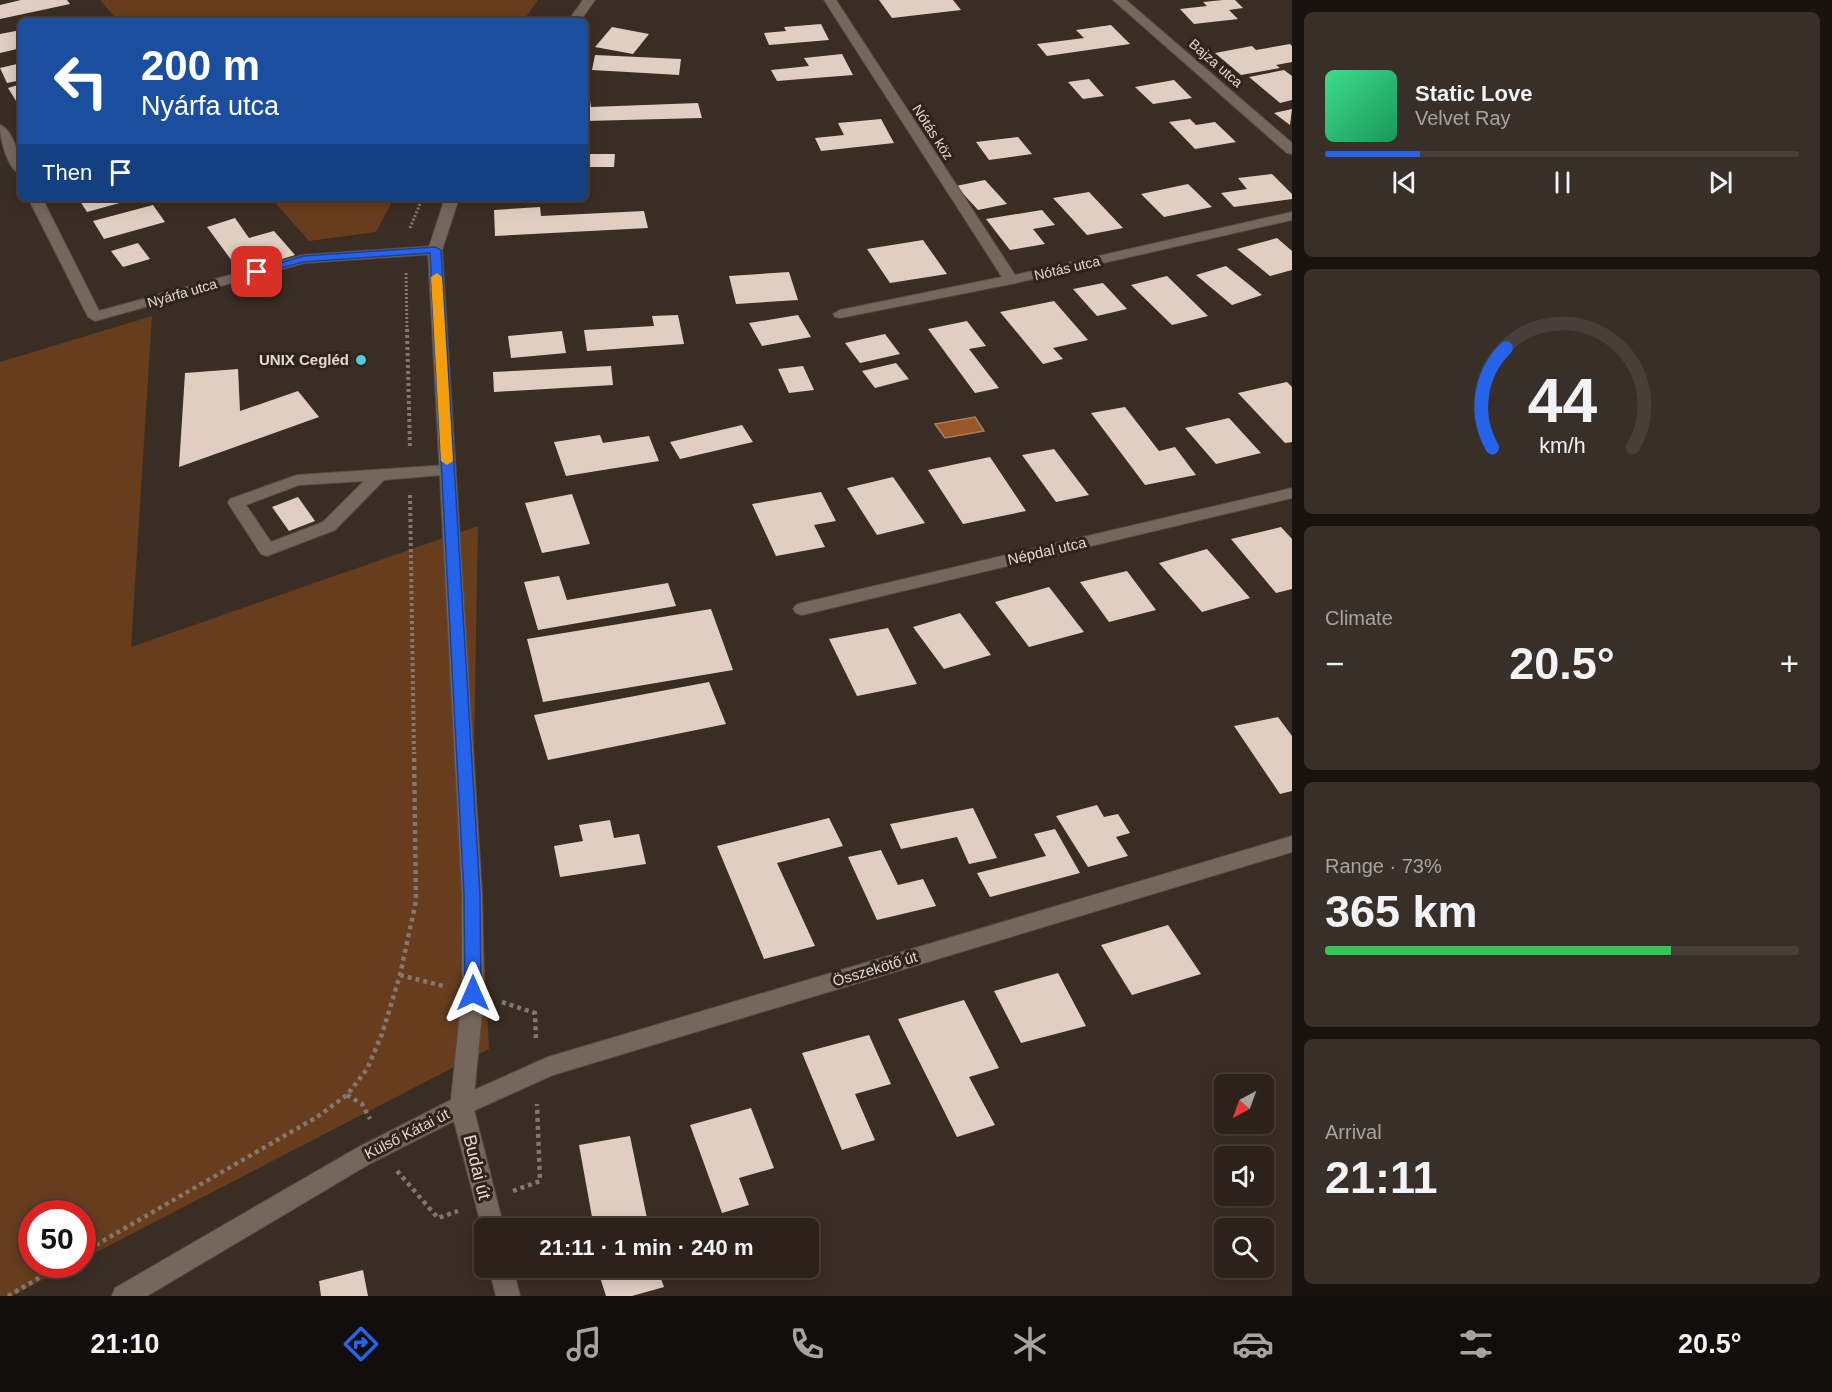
<!DOCTYPE html>
<meta charset="utf-8">
<style>
body{margin:0;font-family:Arial,sans-serif;background:#382f28;color:#f1f3f6;height:100vh;display:flex;flex-direction:column;font-size:22px;white-space:nowrap}
*{box-sizing:border-box;margin:0}
p{font-size:20px;color:#a6a4a3}
.icon{flex:none;width:33px;height:33px;fill:none;stroke:currentColor;stroke-width:2;stroke-linecap:round;stroke-linejoin:round}
.map{position:relative;flex:1;overflow:hidden}
.panel{display:flex;flex-direction:column;gap:12px;padding:12px;background:#18130f;width:540px}
.panel>*{flex:none}
.banner{position:absolute;left:18px;top:18px;width:570px;height:183px;border-radius:9px;box-shadow:0 3px 15px #0003,0 0 0 2px #483f3a;background:#1a4fa0;color:#fff;overflow:hidden}
.needle{width:39px;rotate:221deg}
.buttons{position:absolute;left:1214px;top:1074px;display:grid;gap:12px}
.buttons a{display:grid;place-items:center;width:60px;height:60px;border-radius:9px;background:#2c221b;box-shadow:0 3px 15px #0003,0 0 0 2px #483f3a;font-size:30px}
.speed{position:absolute;left:18px;top:1200px;display:flex;gap:12px;font-size:30px;font-weight:700;text-align:center}
.speed>*{display:grid;place-content:center;width:78px;height:78px;border-radius:50%;background:#2c221b;box-shadow:0 3px 15px #0003,0 0 0 2px #483f3a;line-height:1}
.speed .limit{border:9px solid #d22;background:#fff;color:#111}
.pin{position:absolute;display:grid;place-items:center;width:51px;height:51px;color:#fff;margin:-26px;border-radius:12px;box-shadow:0 3px 9px #0006}
.me{position:absolute;width:66px;margin:-33px;rotate:0deg;stroke-linejoin:round;filter:drop-shadow(0 0 4px #0008)}
.turn{display:flex;align-items:center;gap:21px;height:126px;padding:0 24px;font-size:27px}
.turn .icon{width:78px;height:78px;stroke-width:2.5}
.turn b{display:block;font-size:42px;line-height:51px}
.then{display:flex;align-items:center;height:57px;padding:0 24px;background:#0003;gap:12px;font-size:22px}
.big{font-size:45px;font-weight:600;line-height:1.1}
.panel .card{flex:1;display:flex;flex-direction:column;justify-content:center;gap:9px;min-width:0;padding:0 21px;border-radius:9px;background:#382f28}
.panel .dial{align-items:center;gap:0}
.dial svg{height:156px;overflow:visible;fill:none;stroke:#483f3a;stroke-width:7;stroke-linecap:round;text-anchor:middle}
.dial text{fill:#f1f3f6;stroke:none}
.song{display:flex;align-items:center;gap:18px}
.cover{width:72px;height:72px;border-radius:9px;background:linear-gradient(135deg,hsl(150 70% 55%),hsl(150 70% 35%))}
.played{height:6px;border-radius:3px;background:linear-gradient(90deg,#2563eb 20%,#483f3a 20%)}
.keys{display:flex;justify-content:space-around;direction:ltr}
.heat{display:flex;justify-content:space-between;align-items:center;font-size:33px;direction:ltr}
.charge{height:9px;border-radius:4px;background:linear-gradient(90deg,#34c759 73%,#483f3a 0)}
.trip{position:absolute;left:474px;top:1218px;width:345px;height:60px;border-radius:9px;background:#2c221b;box-shadow:0 3px 15px #0003,0 0 0 2px #483f3a;font-weight:600;line-height:60px;text-align:center}
.dock{display:flex;height:96px;justify-content:space-around;align-items:center;background:#120e0b;color:#a6a4a3}
.dock .icon{width:42px;height:42px}
.dock .selected{color:#2563eb}
.dock b{font-size:27px;color:#f1f3f6}
main{display:flex;flex:1;min-height:0}
.map>svg:first-child{display:block}
.green{fill:#673d1e}
.water{fill:#975829;stroke:#ae7f5c;stroke-width:1.5}
.building{fill:#e0cec3}
.lines{fill:none;stroke-linecap:round;stroke-linejoin:round}
.lane-casing{stroke:#574c44;stroke-width:2}
.street-casing{stroke:#574c44;stroke-width:2}
.secondary-casing{stroke:#574c44;stroke-width:2}
.path-far2{stroke:#837770;stroke-width:3;stroke-dasharray:2 2;stroke-linecap:butt}
.path-far1{stroke:#837770;stroke-width:4;stroke-dasharray:3 3;stroke-linecap:butt}
.path{stroke:#837770;stroke-width:4.5;stroke-dasharray:4 4;stroke-linecap:butt}
.lane{fill:#76675d;fill-rule:evenodd}
.street{fill:#76675d;fill-rule:evenodd}
.secondary{fill:#76675d;fill-rule:evenodd}
.route{fill:#2563eb;stroke:#184099;stroke-width:1.5}
.slow{fill:#f59e0b}
.poi-dot{fill:#52cbd8;stroke:#30231a;stroke-width:2}
.labels{text-anchor:middle;stroke-width:6;stroke-linejoin:round;paint-order:stroke}
.far-street-label{font-size:14px;fill:#e2d9d3;stroke:#30231a}
.poi-label{font-size:15px;font-weight:bold;fill:#e2d9d3;stroke:#30231a;text-anchor:end}
.street-label{font-size:15px;fill:#e2d9d3;stroke:#30231a}
.near-street-label{font-size:18px;fill:#e2d9d3;stroke:#30231a}
</style>
<main>
<div class="map">
<svg width="1292" height="1296" viewBox="0 0 1292 1296">
<rect width="100%" height="100%" fill="#3a2d24"/>
<path class="green" d="M100 0H538L523 21H118Z
M271 198H394L376 232 309 241Z
M152 316 131 647 478 526 474 748 489 1049 83 1259 82 1214H32V1264L72 1265 11 1296H0V362Z"/>
<path class="water" d="M975 417 984 431 945 438 935 424Z"/>
<path class="building" d="M21 0H67L70 4 0 19V5Z
M879 0H953L961 10 892 18Z
M1223 0H1235L1243 8 1229 10 1238 19 1194 24 1180 9 1207 6 1203 2Z
M821 24 829 40 769 45 764 33 786 31 784 27Z
M1111 25 1130 44 1047 56 1037 44 1084 38 1076 30Z
M612 27 649 34 633 54 595 47Z
M21 30V48L0 53V34Z
M1290 44 1292 46V62L1276 65 1280 68 1241 75 1215 53 1252 46 1256 50Z
M842 54 853 75 777 81 771 70 809 66 804 58Z
M595 55 681 59 679 75 592 70Z
M21 63V80L7 83 0 68Z
M1284 70 1292 76V100L1280 103 1249 77Z
M1089 79 1104 96 1083 99 1068 82Z
M1174 80 1192 98 1153 104 1135 87Z
M21 84V109L8 88Z
M585 87H588L591 107 698 103 702 118 585 121Z
M1292 109 1290 125 1274 113Z
M881 119 894 143 821 151 815 138 844 135 838 123Z
M1190 119 1196 125 1215 122 1236 142 1195 149 1169 122Z
M1018 137 1032 154 989 160 976 142Z
M585 154H615L614 167H585Z
M1272 174 1292 194V199L1234 207 1221 193 1247 189 1238 178Z
M985 180 1007 204 978 210 956 186Z
M1188 184 1212 207 1164 217 1141 194Z
M1089 192 1123 228 1087 235 1053 198Z
M78 198H134V199L87 212Z
M153 205 165 222 104 239 93 221Z
M540 207 541 216 644 211 648 228 495 236 494 210Z
M1042 210 1055 225 1033 229 1045 244 1010 250 986 219Z
M235 218 249 238 274 231 295 255 240 272 207 227Z
M1277 238 1292 251V270L1270 276 1237 249Z
M923 240 947 274 890 283 867 249Z
M138 243 150 259 123 267 111 251Z
M1226 266 1262 295 1232 305 1196 275Z
M789 272 798 300 736 304 729 276Z
M1167 276 1208 316 1172 325 1131 285Z
M1103 283 1127 309 1097 316 1073 289Z
M1054 301 1088 340 1053 348 1063 359 1043 364 1000 312Z
M678 315 684 344 587 351 584 330 654 326 652 316Z
M798 315 811 337 762 346 749 323Z
M967 321 986 346 969 349 999 388 975 393 928 329Z
M562 331 566 353 511 358 508 336Z
M885 334 900 354 860 363 845 343Z
M896 363 909 379 875 388 862 371Z
M611 366 613 385 494 392 493 372Z
M803 366 814 390 789 393 778 369Z
M238 369 240 411 298 391 319 417 179 467 185 373Z
M1287 382 1292 387V442L1285 443 1238 393Z
M1125 407 1159 451 1175 447 1196 475 1145 485 1091 413Z
M1229 418 1261 453 1216 464 1185 428Z
M742 425 753 442 680 459 670 442Z
M600 435 603 443 649 436 659 461 566 476 554 442Z
M1054 449 1089 495 1056 502 1022 455Z
M990 457 1026 511 963 524 928 470Z
M893 477 925 523 877 535 847 488Z
M821 492 836 521 814 525 825 547 776 556 752 504Z
M572 494 590 544 542 553 525 503Z
M298 497 315 521 289 531 272 507Z
M1281 527 1292 539V589L1276 593 1231 539Z
M1207 549 1250 598 1202 612 1159 563Z
M1127 571 1156 610 1109 622 1080 582Z
M559 576 567 600 668 583 676 606 538 630 524 582Z
M1049 587 1084 632 1029 647 995 602Z
M711 609 733 670 543 702 527 639Z
M960 613 991 655 944 669 913 627Z
M888 628 917 684 857 696 829 639Z
M709 682 726 724 548 760 534 715Z
M1278 717 1292 736V791L1280 794 1234 726Z
M1097 805 1104 817 1118 814 1130 833 1116 837 1128 856 1088 867 1056 816Z
M973 808 997 858 969 864 957 837 901 849 890 824Z
M829 818 843 846 777 863 815 946 764 959 717 846Z
M610 820 614 838 639 834 646 864 560 877 554 846 583 841 579 825Z
M1055 829 1080 873 990 897 977 873 1046 856 1034 834Z
M881 850 898 885 923 879 936 906 877 920 848 857Z
M1168 925 1201 974 1132 995 1101 945Z
M1058 973 1086 1026 1021 1043 994 991Z
M964 1000 999 1068 969 1077 995 1125 957 1137 898 1019Z
M869 1035 891 1084 855 1094 875 1140 842 1150 802 1053Z
M751 1108 774 1168 739 1178 749 1205 722 1213 690 1125Z
M630 1136 649 1228H594L579 1145Z
M597 1268H657L664 1287 632 1296H606Z
M363 1270 368 1296H321L319 1281Z"/>
<g class="lines">
<g class="lane-casing">
<path id="lane" d="M447 465 453 466 455 470 453 474 384 480 335 530 267 556 261 554 228 503 230 499 297 475ZM364 481 323 522 271 542 246 505 299 485Z"/>
</g>
<g class="street-casing">
<path id="street" d="M824 0H836L1015 275 1292 212V220L1011 284 840 318 835 317 833 314 840 310 1002 277Z
M1113 0H1126L1292 143V154L1287 153Z
M0 125C14 130 21 161 21 174 7 170 0 138 0 125Z
M28 198H42L99 311 303 255 435 246 442 250 435 254 304 263 95 321 88 317Z
M1292 488V498L802 615 796 613 793 609 796 605 802 603Z
M1292 836V852L553 1075 462 1116 454 1113 451 1106 454 1099 548 1057Z"/>
</g>
<g class="secondary-casing">
<path id="secondary" d="M583 0H595L580 21H568Z
M445 198H459L442 250 482 894 484 993 473 1106 504 1228H484V1236L454 1121 371 1163 147 1296H112L115 1288 355 1149 451 1100 462 993V894L428 250Z
M489 1268H513L520 1296H496Z"/>
</g>
<path class="path-far2" d="M410 228 420 204
M406 273 407 331"/>
<path class="path-far1" d="M407 329 410 449
M410 495 414 754"/>
<path class="path" d="M400 975 443 986
M502 1002 535 1013 536 1042
M347 1095 362 1104 370 1119
M397 1171 438 1218 458 1211
M513 1191 540 1181 537 1104
M82 1253 317 1117 347 1095 367 1069 382 1034 400 975 416 901 414 752
M8 1296 63 1264"/>
<use href="#lane" class="lane"/>
<use href="#street" class="street"/>
<use href="#secondary" class="secondary"/>
</g>
<path class="route" d="M435 247 441 250 480 894 481 993 478 998 473 1000 467 998 465 993 464 894 430 253 303 262 257 275 251 272 303 256Z"/>
<path class="slow" d="M437 273 442 277 453 461 447 465 441 461 431 277Z"/>
<circle class="poi-dot" cx="361" cy="360" r="6"/>
<g class="labels">
<g class="far-street-label">
<text transform="translate(1216 63) rotate(41)" y="5">Bajza utca</text>
<text transform="translate(933 132) rotate(57)" y="5">Nótás köz</text>
<text transform="translate(1067 268) rotate(-13)" y="5">Nótás utca</text>
<text transform="translate(182 293) rotate(-16)" y="5">Nyárfa utca</text>
</g>
<g class="poi-label">
<text x="349" y="365">UNIX Cegléd</text>
</g>
<g class="street-label">
<text transform="translate(1047 551) rotate(-13)" y="5">Népdal utca</text>
<text transform="translate(875 969) rotate(-17)" y="5">Összekötő út</text>
<text transform="translate(407 1134) rotate(-27)" y="5">Külső Kátai út</text>
</g>
<g class="near-street-label">
<text transform="translate(477 1167) rotate(76)" y="6">Budai út</text>
</g>
</g>
</svg>
<div class="buttons">
<a><svg class="needle" viewBox="-14 -14 28 28"><path d="M0-13l5 13h-10z" fill="#e53935"/><path d="M0 13l5-13h-10z" fill="#a6a4a3"/></svg></a>
<a><svg class="icon" aria-label="sound" viewBox="0 0 24 24"><path d="M4 9h4l5-4v14l-5-4H4zM17 9q2 3 0 6"/></svg></a>
<a><svg class="icon" aria-label="search" viewBox="0 0 24 24"><circle cx="10" cy="10" r="6"/><path d="M15 15l6 6"/></svg></a>
</div>
<div class="speed"><div class="limit">50</div></div>
<div class="pin" style="left:257px;top:272px;background:#d93025"><svg class="icon" aria-label="arrive" viewBox="0 0 24 24"><path d="M6 21V4h12l-3 4 3 4H6"/></svg></div>
<svg class="me" style="left:473px;top:993px" viewBox="-20 -20 40 40"><path d="M0-17L14 15 0 8-14 15z" fill="#2563eb" stroke="#fff" stroke-width="4"/></svg>
<div class="trip">21:11 · 1 min · 240 m</div>
<div class="banner">
<div class="turn"><svg class="icon" aria-label="left" viewBox="0 0 24 24"><path d="M17 20v-9H6M10 6l-5 5 5 5"/></svg><div><b>200 m</b>Nyárfa utca</div></div>
<div class="then">Then<svg class="icon" aria-label="arrive" viewBox="0 0 24 24"><path d="M6 21V4h12l-3 4 3 4H6"/></svg></div>
</div>
</div>
<section class="panel">
<div class="card">
<div class="song"><i class="cover"></i><div><b>Static Love</b><p>Velvet Ray</p></div></div>
<div class="played"></div>
<div class="keys"><svg class="icon" aria-label="previous" viewBox="0 0 24 24"><path d="M18 5L8 12l10 7zM5 5v14"/></svg><svg class="icon" aria-label="pause" viewBox="0 0 24 24"><path d="M8 5v14M16 5v14"/></svg><svg class="icon" aria-label="next" viewBox="0 0 24 24"><path d="M6 5l10 7-10 7zM19 5v14"/></svg></div>
</div>
<div class="card dial"><svg viewBox="0 0 100 80">
<path d="M14 69A42 42 0 1 1 86 69"/>
<path d="M14 69A42 42 0 0 1 21 18" stroke="#2563eb"/>
<text x="50" y="56" font-size="32" font-weight="700">44</text>
<text x="50" y="72" font-size="11">km/h</text>
</svg></div>
<div class="card"><p>Climate</p>
<div class="heat"><a>−</a><b class="big">20.5°</b><a>+</a></div>
</div>
<div class="card"><p>Range · 73%</p><b class="big">365 km</b><div class="charge"></div></div>
<div class="card"><p>Arrival</p><b class="big">21:11</b></div>
</section>
</main>
<nav class="dock">
<b>21:10</b>
<svg class="icon selected" aria-label="directions" viewBox="0 0 24 24"><path d="M12 3l9 9-9 9-9-9zM9 14v-3h6M13 9l2 2-2 2"/></svg>
<svg class="icon" aria-label="music" viewBox="0 0 24 24"><path d="M9 18V5l10-2v13"/><circle cx="6" cy="18" r="3"/><circle cx="16" cy="16" r="3"/></svg>
<svg class="icon" aria-label="phone" viewBox="0 0 24 24"><path d="M5 4h4l2 5-3 2q2 4 5 5l2-3 5 2v4C11 20 4 13 5 4z"/></svg>
<svg class="icon" aria-label="climate" viewBox="0 0 24 24"><path d="M12 3v18M4 7l16 10M4 17L20 7"/></svg>
<svg class="icon" aria-label="car" viewBox="0 0 24 24"><path d="M5 17H2v-5l4-1 3-4h7l3 4 3 1v5h-3M9 17h6M6 11h13"/><circle cx="7" cy="17" r="2"/><circle cx="17" cy="17" r="2"/></svg>
<svg class="icon" aria-label="filters" viewBox="0 0 24 24"><path d="M4 7h16M4 17h16"/><circle cx="9" cy="7" r="2"/><circle cx="15" cy="17" r="2"/></svg>
<b>20.5°</b>
</nav>
